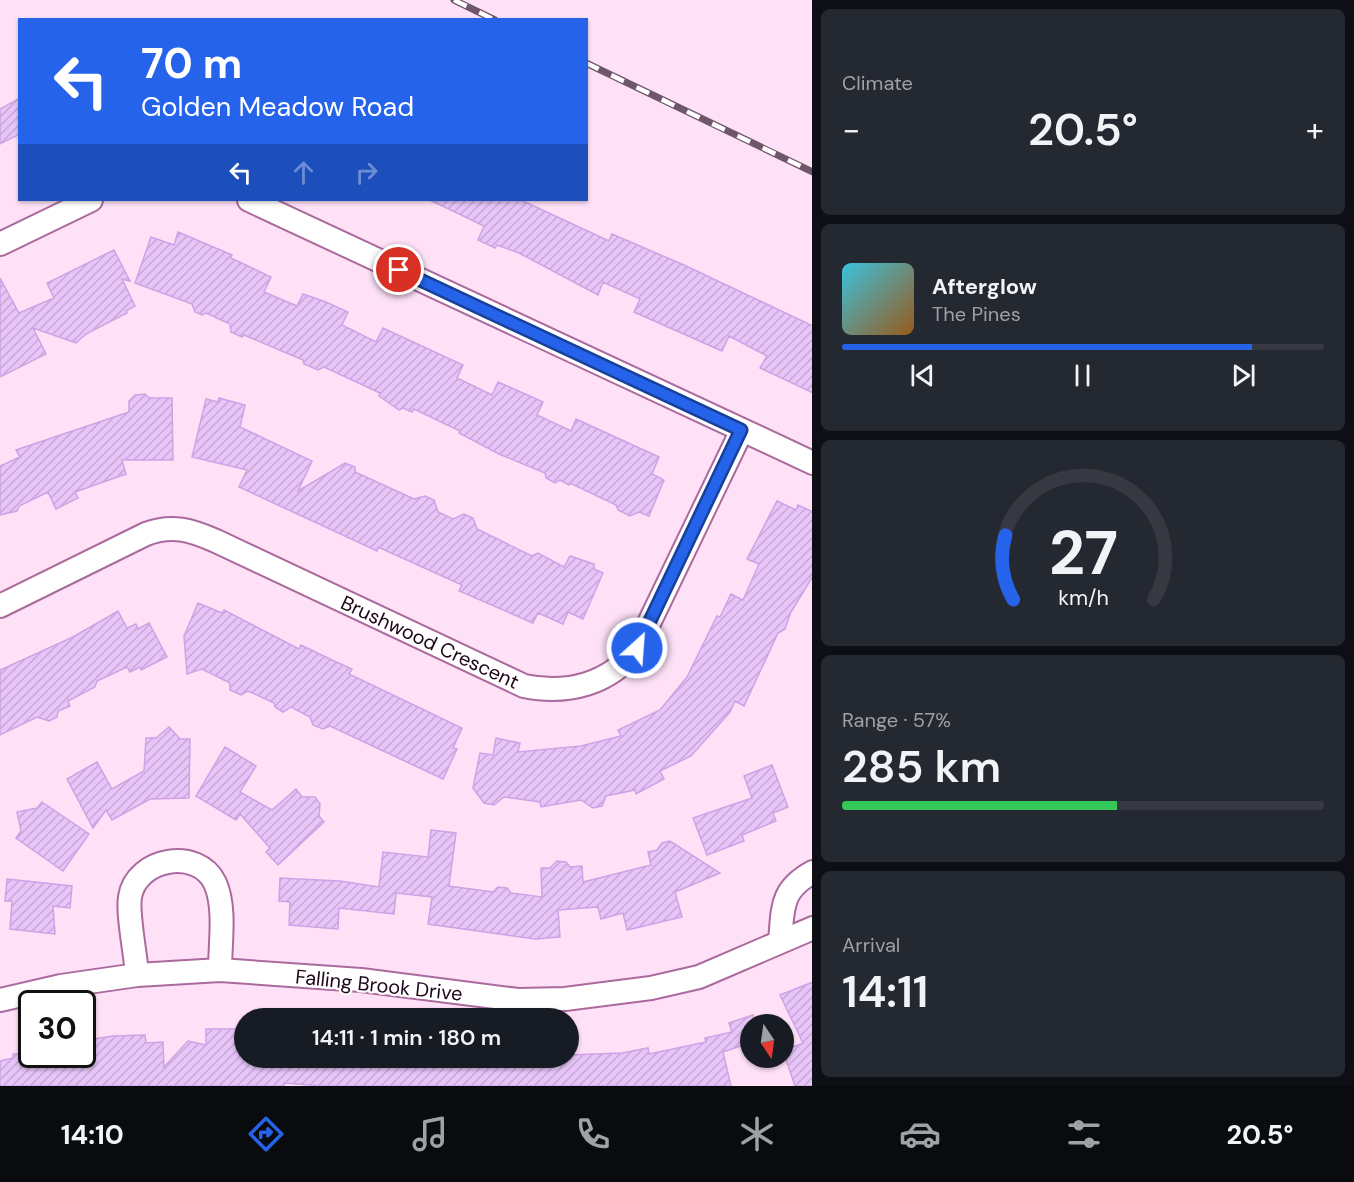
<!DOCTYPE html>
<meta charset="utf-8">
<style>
body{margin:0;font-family:"DM Sans",sans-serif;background:#242831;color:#f1f3f6;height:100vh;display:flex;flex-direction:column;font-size:22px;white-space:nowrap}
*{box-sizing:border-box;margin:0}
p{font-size:20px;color:#9ea1a6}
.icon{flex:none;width:33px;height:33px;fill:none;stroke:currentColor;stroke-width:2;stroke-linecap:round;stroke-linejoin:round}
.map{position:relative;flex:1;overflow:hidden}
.side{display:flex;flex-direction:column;gap:9px;padding:9px;background:#0d0f14;width:542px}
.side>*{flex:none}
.guide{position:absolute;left:18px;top:18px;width:570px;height:183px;border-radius:0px;box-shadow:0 2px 4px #0004;background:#2563eb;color:#fff;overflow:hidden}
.needle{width:39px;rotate:167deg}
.tools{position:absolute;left:740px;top:1014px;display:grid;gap:12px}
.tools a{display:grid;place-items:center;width:54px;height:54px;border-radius:50%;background:#171b24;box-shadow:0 2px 4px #0004;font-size:30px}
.speed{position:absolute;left:18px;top:990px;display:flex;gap:12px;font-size:30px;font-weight:700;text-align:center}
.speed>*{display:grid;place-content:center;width:78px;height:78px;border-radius:50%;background:#171b24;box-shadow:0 2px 4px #0004;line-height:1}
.speed .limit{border:3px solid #111;border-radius:9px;background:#fff;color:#111}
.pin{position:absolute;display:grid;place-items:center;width:51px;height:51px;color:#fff;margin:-26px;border:3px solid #fff;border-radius:50%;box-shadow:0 2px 6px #0007}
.me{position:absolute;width:66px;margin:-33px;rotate:26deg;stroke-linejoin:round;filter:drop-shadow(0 0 4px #0008)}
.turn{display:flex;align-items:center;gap:21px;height:126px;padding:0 24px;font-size:27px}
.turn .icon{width:78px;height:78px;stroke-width:2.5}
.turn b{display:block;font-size:42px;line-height:51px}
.lanes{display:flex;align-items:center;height:57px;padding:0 24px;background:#0003;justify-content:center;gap:30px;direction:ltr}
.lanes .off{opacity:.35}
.big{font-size:45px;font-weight:600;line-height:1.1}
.side .widget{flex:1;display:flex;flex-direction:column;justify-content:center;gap:9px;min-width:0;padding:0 21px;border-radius:9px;background:#242831}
.side .dial{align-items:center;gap:0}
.dial svg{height:156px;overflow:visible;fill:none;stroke:#363941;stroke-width:7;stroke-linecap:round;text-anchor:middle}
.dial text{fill:#f1f3f6;stroke:none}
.song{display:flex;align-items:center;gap:18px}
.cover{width:72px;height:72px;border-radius:9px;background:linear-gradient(135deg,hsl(190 70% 55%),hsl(30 70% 35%))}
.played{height:6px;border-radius:3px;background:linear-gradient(90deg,#2563eb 85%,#363941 85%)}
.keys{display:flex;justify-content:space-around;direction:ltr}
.heat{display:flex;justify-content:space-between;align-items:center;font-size:33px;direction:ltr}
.charge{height:9px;border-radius:4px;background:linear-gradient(90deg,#34c759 57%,#363941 0)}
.trip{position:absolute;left:234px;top:1008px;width:345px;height:60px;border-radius:30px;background:#171b24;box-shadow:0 2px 4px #0004;font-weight:600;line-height:60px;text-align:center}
.menu{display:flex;height:96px;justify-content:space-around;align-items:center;background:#090b0e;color:#9ea1a6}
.menu .icon{width:42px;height:42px}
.menu .active{color:#2563eb}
.menu b{font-size:27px;color:#f1f3f6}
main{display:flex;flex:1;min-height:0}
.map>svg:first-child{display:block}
.building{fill:url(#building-hatch);stroke:#cfa1e6;stroke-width:1.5}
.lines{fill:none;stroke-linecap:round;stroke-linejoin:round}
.street-casing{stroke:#aa6a9e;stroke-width:26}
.street{stroke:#fff;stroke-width:22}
.rail-casing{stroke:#6f566a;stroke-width:7}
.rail{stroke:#fff;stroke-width:4.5;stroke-dasharray:14;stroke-linecap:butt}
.route-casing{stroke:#184099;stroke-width:15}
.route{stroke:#2563eb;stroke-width:10}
.labels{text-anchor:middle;stroke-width:4.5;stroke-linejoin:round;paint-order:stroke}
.street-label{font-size:20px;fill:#1d0619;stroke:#fff}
</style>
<main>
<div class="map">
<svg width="813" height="1086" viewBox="0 0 813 1086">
<defs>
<pattern id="building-hatch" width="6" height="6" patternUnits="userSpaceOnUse" patternTransform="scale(1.5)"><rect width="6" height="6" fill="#e7c5f9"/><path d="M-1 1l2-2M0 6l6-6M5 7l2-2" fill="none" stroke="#c6a8d5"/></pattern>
</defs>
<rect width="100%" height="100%" fill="#fee1f7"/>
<path class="building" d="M20 98V134L0 144V109Z
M430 200H521L609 241 612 234 684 265 813 326V393L760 368 767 356 729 336 722 351 634 312 640 299 603 282 598 295 519 253 497 245 495 248 478 240 484 226Z
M178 232 232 255 231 258 271 277 264 292 297 306 303 294 326 302 348 312 342 325 376 342 383 328 463 365 457 378 492 395 498 382 543 402 537 415 571 431 576 419 659 457 652 474 664 480 649 516 639 512 630 516 618 510 616 505 570 483 569 485 560 480 555 483 546 478 545 473 499 454 459 433 460 431 414 409 412 412 403 408 399 410 379 396 380 393 324 367 318 370 304 364 303 360 244 335 242 337 231 332 230 324 206 313 202 315 195 312 192 304 135 283 151 237 174 245Z
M114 250 130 281 122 279 135 306 126 311 127 313 86 334 76 343 33 328 46 354 0 377V278L19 313 54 298 47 283Z
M145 394 149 398H172L173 460H122L126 474 75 492 78 498 56 509 48 492 19 506 17 511 0 515V466L20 457 16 450 129 412V401L135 395Z
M219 398 245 405 240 427 312 461 298 491 345 463 355 467V472L414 499 425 496 434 500 438 512 453 519 464 514 473 518 477 529 532 556 538 553 564 567 570 556 594 564V569L603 573 583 619 568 612 563 624 538 613 533 623 459 591 462 585 378 547 377 551 239 487 247 470 192 457 206 399 218 402Z
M777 501 796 510 798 505 813 512V576L791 612 785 629 778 633 744 706 735 701 730 712 691 756 660 771 664 779 636 794 635 790 606 796 602 806 593 808 581 800 541 807 540 802 504 797 494 805 484 803 473 788 480 753 493 755 496 738 520 743 518 752 581 746 621 736 618 730 660 710 687 677 717 616 720 617 731 594 743 600 759 564 747 559Z
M198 603 222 613 224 610 299 649 301 645 332 660 352 669 349 674 462 728 453 748 457 749 443 779 330 726 323 729 313 725 310 717 291 707 283 712 275 707 274 703 248 691 241 695 230 690V683L202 669 187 674 184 636Z
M118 611 127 628 136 624 138 629 149 623 167 657 141 670 140 667 130 672 127 667 97 681 95 687 68 701 70 706 58 711 57 717 49 721 37 717 0 735V670L73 637Z
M169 727 180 739H190L189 798 150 799 112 820 106 810 93 828 67 779 97 762 112 789 144 771 146 738H156Z
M225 747 256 766 240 792 272 810 296 789 302 797H315L320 804 319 816 324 822 278 865 266 852 270 848 240 814 236 820 196 796Z
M772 765 788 807 773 813 776 821 742 835 744 841 707 855 693 818 752 798 744 776Z
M42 802 89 834 63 871 16 838 21 831 17 812 37 808Z
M431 830 456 833 449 886 493 892 498 887 507 888 511 893 542 897 541 868H550L557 861 566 862 570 867 582 866 583 882 651 865 648 852 657 850 662 843 670 841 720 873 675 892 682 917 627 930 623 913 601 919 598 907 558 910 560 937 535 939 428 924 432 897 396 893 394 914 339 908 338 929 289 925 290 902 279 901 280 878 340 881 379 887 383 852 428 857Z
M7 879 72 886 70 908 53 906 55 934 10 929 12 901H5Z
M813 982V1086H795L783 1051 803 1043 780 995Z
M753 1015 756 1024H750V1043L723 1052 731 1086H321L284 1083V1086H0V1061L13 1058V1054H82V1041L113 1036 145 1035 146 1043 163 1042 164 1067 188 1041 206 1045V1029H244V1058H568V1055L622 1053 648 1048 649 1054 706 1042 705 1038 732 1032 729 1023Z"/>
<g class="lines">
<g class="street-casing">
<path id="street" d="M249 200 813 463
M0 244 91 200
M0 606 146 534C172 524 191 530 216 541L524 686C568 695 610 684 637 648L742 430
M780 942C783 908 780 890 813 872
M137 975C136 956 127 913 130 897 136 858 198 847 215 883 226 907 220 944 220 970
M0 1000 61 986 137 975 220 970 361 980 518 1000 565 999 651 988 699 977 813 928"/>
</g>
<use href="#street" class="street"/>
<g class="rail-casing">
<path id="rail" d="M454 0 495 20
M586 63 813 172"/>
</g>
<use href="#rail" class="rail"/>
</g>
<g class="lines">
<g class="route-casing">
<path id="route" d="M399 270 741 430 637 648"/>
</g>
<use href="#route" class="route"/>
</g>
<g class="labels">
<g class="street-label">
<text transform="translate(430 642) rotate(25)" y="7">Brushwood Crescent</text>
<text transform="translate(379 985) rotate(6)" y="7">Falling Brook Drive</text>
</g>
</g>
</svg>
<div class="tools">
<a><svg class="needle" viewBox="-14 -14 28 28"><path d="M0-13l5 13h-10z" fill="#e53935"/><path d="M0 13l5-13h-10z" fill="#9ea1a6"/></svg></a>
</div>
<div class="speed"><div class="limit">30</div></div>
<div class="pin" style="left:399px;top:270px;background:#d93025"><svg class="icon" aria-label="arrive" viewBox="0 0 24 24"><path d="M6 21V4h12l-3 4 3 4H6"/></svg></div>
<svg class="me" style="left:637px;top:648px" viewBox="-20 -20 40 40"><circle r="17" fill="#2563eb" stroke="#fff" stroke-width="3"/><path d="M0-11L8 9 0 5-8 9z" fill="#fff"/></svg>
<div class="trip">14:11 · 1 min · 180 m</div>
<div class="guide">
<div class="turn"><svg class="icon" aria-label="left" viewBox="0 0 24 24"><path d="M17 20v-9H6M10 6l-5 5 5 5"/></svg><div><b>70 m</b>Golden Meadow Road</div></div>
<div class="lanes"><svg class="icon" aria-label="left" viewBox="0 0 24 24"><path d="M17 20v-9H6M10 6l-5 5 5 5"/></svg><svg class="icon off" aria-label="ahead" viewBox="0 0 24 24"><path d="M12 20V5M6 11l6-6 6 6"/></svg><svg class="icon off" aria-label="right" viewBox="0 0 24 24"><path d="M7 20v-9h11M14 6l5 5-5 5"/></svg></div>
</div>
</div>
<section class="side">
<div class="widget"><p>Climate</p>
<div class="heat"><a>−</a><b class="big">20.5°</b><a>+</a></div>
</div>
<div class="widget">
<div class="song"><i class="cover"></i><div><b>Afterglow</b><p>The Pines</p></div></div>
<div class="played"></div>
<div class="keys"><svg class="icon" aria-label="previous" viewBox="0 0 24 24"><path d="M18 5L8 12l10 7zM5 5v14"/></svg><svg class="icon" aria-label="pause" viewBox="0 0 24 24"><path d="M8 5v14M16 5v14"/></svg><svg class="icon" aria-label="next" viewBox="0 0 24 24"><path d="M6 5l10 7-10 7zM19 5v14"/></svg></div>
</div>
<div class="widget dial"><svg viewBox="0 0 100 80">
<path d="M14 69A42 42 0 1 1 86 69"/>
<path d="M14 69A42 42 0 0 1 10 36" stroke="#2563eb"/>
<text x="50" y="56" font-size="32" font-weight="700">27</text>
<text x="50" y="72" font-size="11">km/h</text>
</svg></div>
<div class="widget"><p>Range · 57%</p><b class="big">285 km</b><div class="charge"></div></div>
<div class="widget"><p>Arrival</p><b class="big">14:11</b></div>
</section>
</main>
<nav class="menu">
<b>14:10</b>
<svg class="icon active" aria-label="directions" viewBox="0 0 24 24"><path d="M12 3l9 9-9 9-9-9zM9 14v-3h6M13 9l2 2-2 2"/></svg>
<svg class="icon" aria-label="music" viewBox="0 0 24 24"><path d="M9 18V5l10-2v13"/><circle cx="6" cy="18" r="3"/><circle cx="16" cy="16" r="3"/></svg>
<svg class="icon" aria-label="phone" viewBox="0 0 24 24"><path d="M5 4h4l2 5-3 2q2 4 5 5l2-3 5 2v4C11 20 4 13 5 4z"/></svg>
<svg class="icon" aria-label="climate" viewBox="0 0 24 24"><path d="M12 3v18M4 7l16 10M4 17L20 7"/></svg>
<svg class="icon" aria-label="car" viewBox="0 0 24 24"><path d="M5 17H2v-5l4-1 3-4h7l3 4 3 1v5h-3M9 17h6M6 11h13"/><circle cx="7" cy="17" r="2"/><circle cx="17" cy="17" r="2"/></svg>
<svg class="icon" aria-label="filters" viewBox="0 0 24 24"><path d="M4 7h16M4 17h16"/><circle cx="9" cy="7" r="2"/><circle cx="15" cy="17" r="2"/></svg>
<b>20.5°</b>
</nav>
